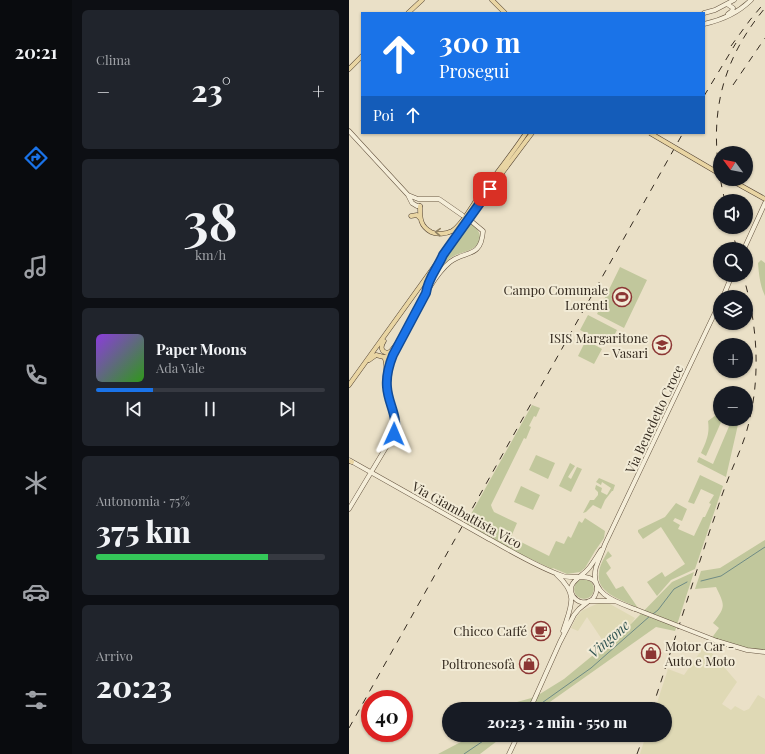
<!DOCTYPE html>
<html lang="it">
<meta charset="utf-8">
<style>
body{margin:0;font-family:"Playfair Display",serif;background:#20242c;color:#f1f3f6;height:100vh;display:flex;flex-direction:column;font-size:15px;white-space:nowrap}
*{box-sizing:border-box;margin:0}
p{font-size:13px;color:#9ea1a6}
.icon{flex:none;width:22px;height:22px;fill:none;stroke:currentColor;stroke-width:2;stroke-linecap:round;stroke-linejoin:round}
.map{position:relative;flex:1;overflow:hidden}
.side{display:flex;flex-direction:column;gap:10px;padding:10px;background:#0d0f14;width:277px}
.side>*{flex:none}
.top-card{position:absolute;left:12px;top:12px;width:344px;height:122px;border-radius:0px;box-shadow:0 1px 3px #0004;background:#1a73e8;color:#fff;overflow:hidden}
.needle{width:26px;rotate:302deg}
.controls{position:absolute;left:364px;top:146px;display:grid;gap:8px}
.controls a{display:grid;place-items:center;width:40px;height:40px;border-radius:50%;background:#171b24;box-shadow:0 1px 3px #0004;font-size:20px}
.speed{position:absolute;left:12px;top:690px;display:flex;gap:8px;font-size:20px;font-weight:700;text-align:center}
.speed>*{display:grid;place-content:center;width:52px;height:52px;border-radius:50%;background:#171b24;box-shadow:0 1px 3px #0004;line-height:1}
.speed .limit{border:6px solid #d22;background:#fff;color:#111}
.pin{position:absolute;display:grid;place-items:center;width:34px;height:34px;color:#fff;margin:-17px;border-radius:8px;box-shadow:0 2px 6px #0006}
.me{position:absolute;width:44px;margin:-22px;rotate:1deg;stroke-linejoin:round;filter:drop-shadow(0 0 3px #0008)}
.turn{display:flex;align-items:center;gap:14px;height:84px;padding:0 12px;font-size:18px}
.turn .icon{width:52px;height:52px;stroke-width:2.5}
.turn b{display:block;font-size:28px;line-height:34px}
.then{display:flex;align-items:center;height:38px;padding:0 12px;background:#0003;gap:8px;font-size:15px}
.big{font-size:30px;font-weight:800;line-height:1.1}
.side .card{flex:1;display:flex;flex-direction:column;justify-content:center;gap:6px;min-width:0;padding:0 14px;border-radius:6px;background:#20242c}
.side .dial{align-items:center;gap:0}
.dial b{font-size:52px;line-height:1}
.song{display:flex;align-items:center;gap:12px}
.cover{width:48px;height:48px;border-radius:6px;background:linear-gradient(135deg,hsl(270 70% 55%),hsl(110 70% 35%))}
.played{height:4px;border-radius:2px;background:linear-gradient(90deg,#1a73e8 25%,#363941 25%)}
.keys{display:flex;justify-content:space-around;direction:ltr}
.heat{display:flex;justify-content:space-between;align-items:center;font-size:22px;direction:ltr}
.charge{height:6px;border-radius:3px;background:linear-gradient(90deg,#34c759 75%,#363941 0)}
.trip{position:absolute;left:93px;top:702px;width:230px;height:40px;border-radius:20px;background:#171b24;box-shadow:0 1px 3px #0004;font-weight:800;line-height:40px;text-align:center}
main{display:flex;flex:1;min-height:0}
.tabs{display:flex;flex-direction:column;width:72px;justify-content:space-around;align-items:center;background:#090b0e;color:#9ea1a6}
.tabs .icon{width:28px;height:28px}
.tabs .on{color:#1a73e8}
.tabs b{font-size:18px;color:#f1f3f6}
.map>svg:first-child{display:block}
.farmland{fill:#dfd9b5}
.green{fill:#c1c79c}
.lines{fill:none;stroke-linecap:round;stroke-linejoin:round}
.stream{stroke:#6f8b85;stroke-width:1}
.secondary-casing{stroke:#655441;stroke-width:5}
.primary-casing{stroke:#524232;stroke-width:5}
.secondary{stroke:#f5eed9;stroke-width:4}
.primary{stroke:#e9d5a3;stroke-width:4}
.rail{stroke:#352b20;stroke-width:1;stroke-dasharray:7 7;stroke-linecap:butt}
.secondary-bridge-casing{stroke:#655441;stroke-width:5;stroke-linecap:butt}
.primary-bridge-casing{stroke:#524232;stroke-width:5;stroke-linecap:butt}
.secondary-bridge{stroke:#f5eed9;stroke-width:4}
.primary-bridge{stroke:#e9d5a3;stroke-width:4}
.oneway{stroke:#8f8062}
.route-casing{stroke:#114b97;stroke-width:10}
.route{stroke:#1a73e8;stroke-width:7}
.labels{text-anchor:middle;stroke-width:4;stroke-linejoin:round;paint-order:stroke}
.poi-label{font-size:13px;fill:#352b20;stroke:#f2ebd6;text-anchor:end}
.street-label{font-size:13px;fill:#352b20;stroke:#f2ebd6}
.water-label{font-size:14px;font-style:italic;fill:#315452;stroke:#f2ebd6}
</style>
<main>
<nav class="tabs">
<b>20:21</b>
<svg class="icon on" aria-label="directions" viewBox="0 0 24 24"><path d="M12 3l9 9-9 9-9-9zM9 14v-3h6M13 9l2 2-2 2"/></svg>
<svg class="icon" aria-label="music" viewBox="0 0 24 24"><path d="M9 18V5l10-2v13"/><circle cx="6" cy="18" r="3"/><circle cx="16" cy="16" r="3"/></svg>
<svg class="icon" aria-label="phone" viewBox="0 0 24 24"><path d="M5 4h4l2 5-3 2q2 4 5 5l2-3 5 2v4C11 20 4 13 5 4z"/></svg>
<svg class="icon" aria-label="climate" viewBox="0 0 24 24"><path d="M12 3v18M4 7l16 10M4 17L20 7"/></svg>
<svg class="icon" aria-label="car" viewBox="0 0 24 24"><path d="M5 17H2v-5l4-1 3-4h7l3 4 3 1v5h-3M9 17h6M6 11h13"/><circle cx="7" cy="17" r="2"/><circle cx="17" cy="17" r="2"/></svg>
<svg class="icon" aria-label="filters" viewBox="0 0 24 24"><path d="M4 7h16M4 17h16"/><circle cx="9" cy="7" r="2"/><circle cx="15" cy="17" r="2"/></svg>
</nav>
<section class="side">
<div class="card"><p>Clima</p>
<div class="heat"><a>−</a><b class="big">23°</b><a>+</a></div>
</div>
<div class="card dial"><b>38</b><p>km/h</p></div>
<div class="card">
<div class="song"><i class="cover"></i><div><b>Paper Moons</b><p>Ada Vale</p></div></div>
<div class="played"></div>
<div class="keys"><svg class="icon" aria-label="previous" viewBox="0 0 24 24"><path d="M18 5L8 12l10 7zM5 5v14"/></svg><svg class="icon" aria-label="pause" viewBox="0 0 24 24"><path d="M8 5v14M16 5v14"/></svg><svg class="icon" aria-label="next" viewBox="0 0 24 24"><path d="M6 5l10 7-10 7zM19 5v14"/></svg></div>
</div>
<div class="card"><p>Autonomia · 75%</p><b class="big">375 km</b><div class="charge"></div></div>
<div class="card"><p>Arrivo</p><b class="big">20:23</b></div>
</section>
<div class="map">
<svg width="416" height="754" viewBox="0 0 416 754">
<rect width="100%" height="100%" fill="#eae0c7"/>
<path class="farmland" d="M250 603 261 604 286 618 282 624 256 644 238 617 229 631 222 628 228 616 234 610Z
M356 645 388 682 373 704 382 710 386 706 395 711 400 709 409 695 416 699V754H291L297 735H316V709H306L319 669 335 675Z"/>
<path class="green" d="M121 224C126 226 130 230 131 236 132 252 109 251 100 259 94 264 89 270 85 276L96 261 97 255Z
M412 260 416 263V296C411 285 410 275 409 263Z
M271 267 298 280 275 328 248 314Z
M239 315 268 330 260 345 231 330Z
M237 340 253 349 245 364 229 356Z
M183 405 191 408 187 417 185 416 180 426 182 427 177 439 175 438 142 505 143 508 145 512 168 523 162 537 200 556 207 541 215 544 219 536 222 538 230 521 233 523 236 518 256 531 255 538 246 551 236 568 231 572 218 574 204 568 203 569 171 554 117 523Z
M371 412V419H390L388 429 377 477 348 462 350 457 364 464 381 424 373 420 357 456 352 453C357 442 361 434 359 421Z
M187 455 206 463 199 479 180 470Z
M221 463 226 466 219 477 222 479 228 467 233 469 222 492 210 486Z
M351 475 374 486 346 569 322 580 308 596 298 582 313 572 316 577 336 564 312 527 294 539 289 532V530L316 517 327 503 338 509 333 521 326 518 324 521 331 525 329 529 345 536 354 517H356L362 504 360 503 365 495 352 489 345 504 339 502Z
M250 478 266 485 264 491H263L256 500 252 509 244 505 237 512 234 513 241 500H245L249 495V492L246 489 247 485 253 488 252 492 258 495 262 488 253 482 252 485 247 482Z
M172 486 191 495 184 510 165 502Z
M416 540V653L362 639 370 628 364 623C377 606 376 606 367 587L346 589 352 571 371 568Z
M259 551 263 556 257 560 262 568 257 573 267 589 274 586 289 608C276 601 247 594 250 574 250 566 255 558 259 551Z
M345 572 326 631 307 627 191 709H152L154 706 186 697 215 679 282 624 323 582Z
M225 589a10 10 0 1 1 20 0a10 10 0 1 1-20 0Z
M125 735H156L131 754H89Z"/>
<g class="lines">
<path class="stream" d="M352 581 372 576 416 547
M304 614 309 610 325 589 338 582
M190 705 242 668 301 616
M172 709 176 707
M115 754 143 735"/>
<g class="secondary-casing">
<path id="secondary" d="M378 4 384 8 383 11 379 14
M355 13 366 10 385 0
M355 24C373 20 389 13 402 0
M0 131 59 195 63 203 68 206H71
M59 195 69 199H90L113 215
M395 249 416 203
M374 297 383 275
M38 374C42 357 51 342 59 327 70 307 83 277 101 262 116 250 132 259 134 231L122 221
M0 460 87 509
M0 509 45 434C50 417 39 402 38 385
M140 539C164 552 188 567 214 576 223 579 237 574 244 580 250 585 248 593 244 599 240 602 236 603 232 602 228 601 226 599 224 596 216 583 233 577 240 568 244 563 248 556 252 550
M208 575C230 595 222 606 214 631
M286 609C267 602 240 594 247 567 250 559 253 552 256 544L371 302
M368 641 398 650 416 652
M181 709 211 642 225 615 230 609 240 601H265
M160 754 169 735"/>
</g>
<g class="primary-casing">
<path id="primary" d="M143 0 156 13
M59 13 73 0
M0 69 13 56
M380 179 416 199
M71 206C71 218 71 226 82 232 88 235 97 234 103 231 110 227 121 210 126 202 143 179 161 157 177 133
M62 216 68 215 71 218
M77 293 78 282 83 275
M35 341C31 347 32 352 39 353L42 351 53 337
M35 357 44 355
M20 360 27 355 35 357C40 365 35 377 38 387
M0 385 141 189 183 133
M0 461 3 462"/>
</g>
<use href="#secondary" class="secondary"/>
<use href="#primary" class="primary"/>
<path class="rail" d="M382 46 401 20 416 2
M384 85 416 38
M355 96 387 43
M376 201C358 128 367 67 416 8
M382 227 388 249
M303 709C323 648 342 588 362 527 367 514 371 500 376 487 384 465 395 445 400 422 412 373 408 323 394 275
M0 728 334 133
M288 754 295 735"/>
<g class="secondary-bridge-casing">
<path id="secondary-bridge" d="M87 509 140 539
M286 609 368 641"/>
</g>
<g class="primary-bridge-casing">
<path id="primary-bridge" d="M301 133 371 174"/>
</g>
<use href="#secondary-bridge" class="secondary-bridge"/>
<use href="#primary-bridge" class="primary-bridge"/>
</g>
<defs><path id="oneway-chevron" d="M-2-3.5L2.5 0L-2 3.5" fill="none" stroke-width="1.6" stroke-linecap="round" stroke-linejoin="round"/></defs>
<use class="oneway" href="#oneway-chevron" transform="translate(89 232) rotate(-176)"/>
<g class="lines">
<g class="route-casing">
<path id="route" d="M45 434C50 417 39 404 38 387 37 376 40 365 44 355L77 293C79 278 88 269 94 255L141 189"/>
</g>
<use href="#route" class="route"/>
</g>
<defs>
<g id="stadium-ring" transform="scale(1)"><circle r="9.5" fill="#f2ebd6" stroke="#8c3634" stroke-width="1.5"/><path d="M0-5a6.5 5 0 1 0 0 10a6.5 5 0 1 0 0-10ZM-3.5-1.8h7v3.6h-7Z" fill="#8c3634"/></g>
<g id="university-ring" transform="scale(1)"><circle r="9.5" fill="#f2ebd6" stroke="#8c3634" stroke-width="1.5"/><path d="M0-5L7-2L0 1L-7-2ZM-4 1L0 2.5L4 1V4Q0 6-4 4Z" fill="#8c3634"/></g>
<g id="cafe-ring" transform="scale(1)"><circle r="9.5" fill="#f2ebd6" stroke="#8c3634" stroke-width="1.5"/><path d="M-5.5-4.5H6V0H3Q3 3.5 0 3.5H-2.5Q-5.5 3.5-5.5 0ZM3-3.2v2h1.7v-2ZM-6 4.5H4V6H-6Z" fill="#8c3634"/></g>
<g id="shop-ring" transform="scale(1)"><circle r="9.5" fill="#f2ebd6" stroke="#8c3634" stroke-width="1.5"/><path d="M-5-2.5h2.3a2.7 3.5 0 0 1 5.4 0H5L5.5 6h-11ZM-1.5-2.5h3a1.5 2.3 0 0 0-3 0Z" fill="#8c3634"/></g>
</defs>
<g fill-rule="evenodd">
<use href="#stadium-ring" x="273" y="297"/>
<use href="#university-ring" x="313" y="345"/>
<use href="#cafe-ring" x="192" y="631"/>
<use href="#shop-ring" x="302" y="653"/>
<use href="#shop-ring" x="180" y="664"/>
</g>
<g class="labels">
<g class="poi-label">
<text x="259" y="295">Campo Comunale<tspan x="259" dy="15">Lorenti</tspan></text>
<text x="299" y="343">ISIS Margaritone<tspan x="299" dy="15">- Vasari</tspan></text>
<text x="178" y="636">Chicco Caffé</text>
<text x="316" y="651" text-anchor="start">Motor Car -<tspan x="316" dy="15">Auto e Moto</tspan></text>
<text x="166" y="669">Poltronesofà</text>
</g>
<g class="street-label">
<text transform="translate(305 419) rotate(-65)" y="5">Via Benedetto Croce</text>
<text transform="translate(118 515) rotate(29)" y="5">Via Giambattista Vico</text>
</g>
<g class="water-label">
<text transform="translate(260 639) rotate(-41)" y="5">Vingone</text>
</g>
</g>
</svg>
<div class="controls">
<a><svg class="needle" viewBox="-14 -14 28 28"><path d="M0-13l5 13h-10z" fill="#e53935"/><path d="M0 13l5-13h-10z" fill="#9ea1a6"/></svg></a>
<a><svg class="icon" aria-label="sound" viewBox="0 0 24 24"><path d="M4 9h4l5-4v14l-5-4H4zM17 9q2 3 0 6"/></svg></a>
<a><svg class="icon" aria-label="search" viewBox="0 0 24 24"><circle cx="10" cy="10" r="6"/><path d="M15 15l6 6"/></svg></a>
<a><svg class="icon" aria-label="layers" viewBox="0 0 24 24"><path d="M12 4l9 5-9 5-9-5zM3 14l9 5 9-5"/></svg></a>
<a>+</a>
<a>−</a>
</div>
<div class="speed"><div class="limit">40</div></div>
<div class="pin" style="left:141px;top:189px;background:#d93025"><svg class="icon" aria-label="arrive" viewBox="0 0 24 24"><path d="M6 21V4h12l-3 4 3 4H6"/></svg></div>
<svg class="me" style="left:45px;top:434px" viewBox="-20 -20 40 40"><path d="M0-17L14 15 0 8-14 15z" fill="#1a73e8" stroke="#fff" stroke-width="4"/></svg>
<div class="trip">20:23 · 2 min · 550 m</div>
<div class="top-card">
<div class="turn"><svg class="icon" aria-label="ahead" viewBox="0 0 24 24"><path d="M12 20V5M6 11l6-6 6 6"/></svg><div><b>300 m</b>Prosegui</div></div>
<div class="then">Poi<svg class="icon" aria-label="ahead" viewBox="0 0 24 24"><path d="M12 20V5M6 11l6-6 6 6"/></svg></div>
</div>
</div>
</main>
